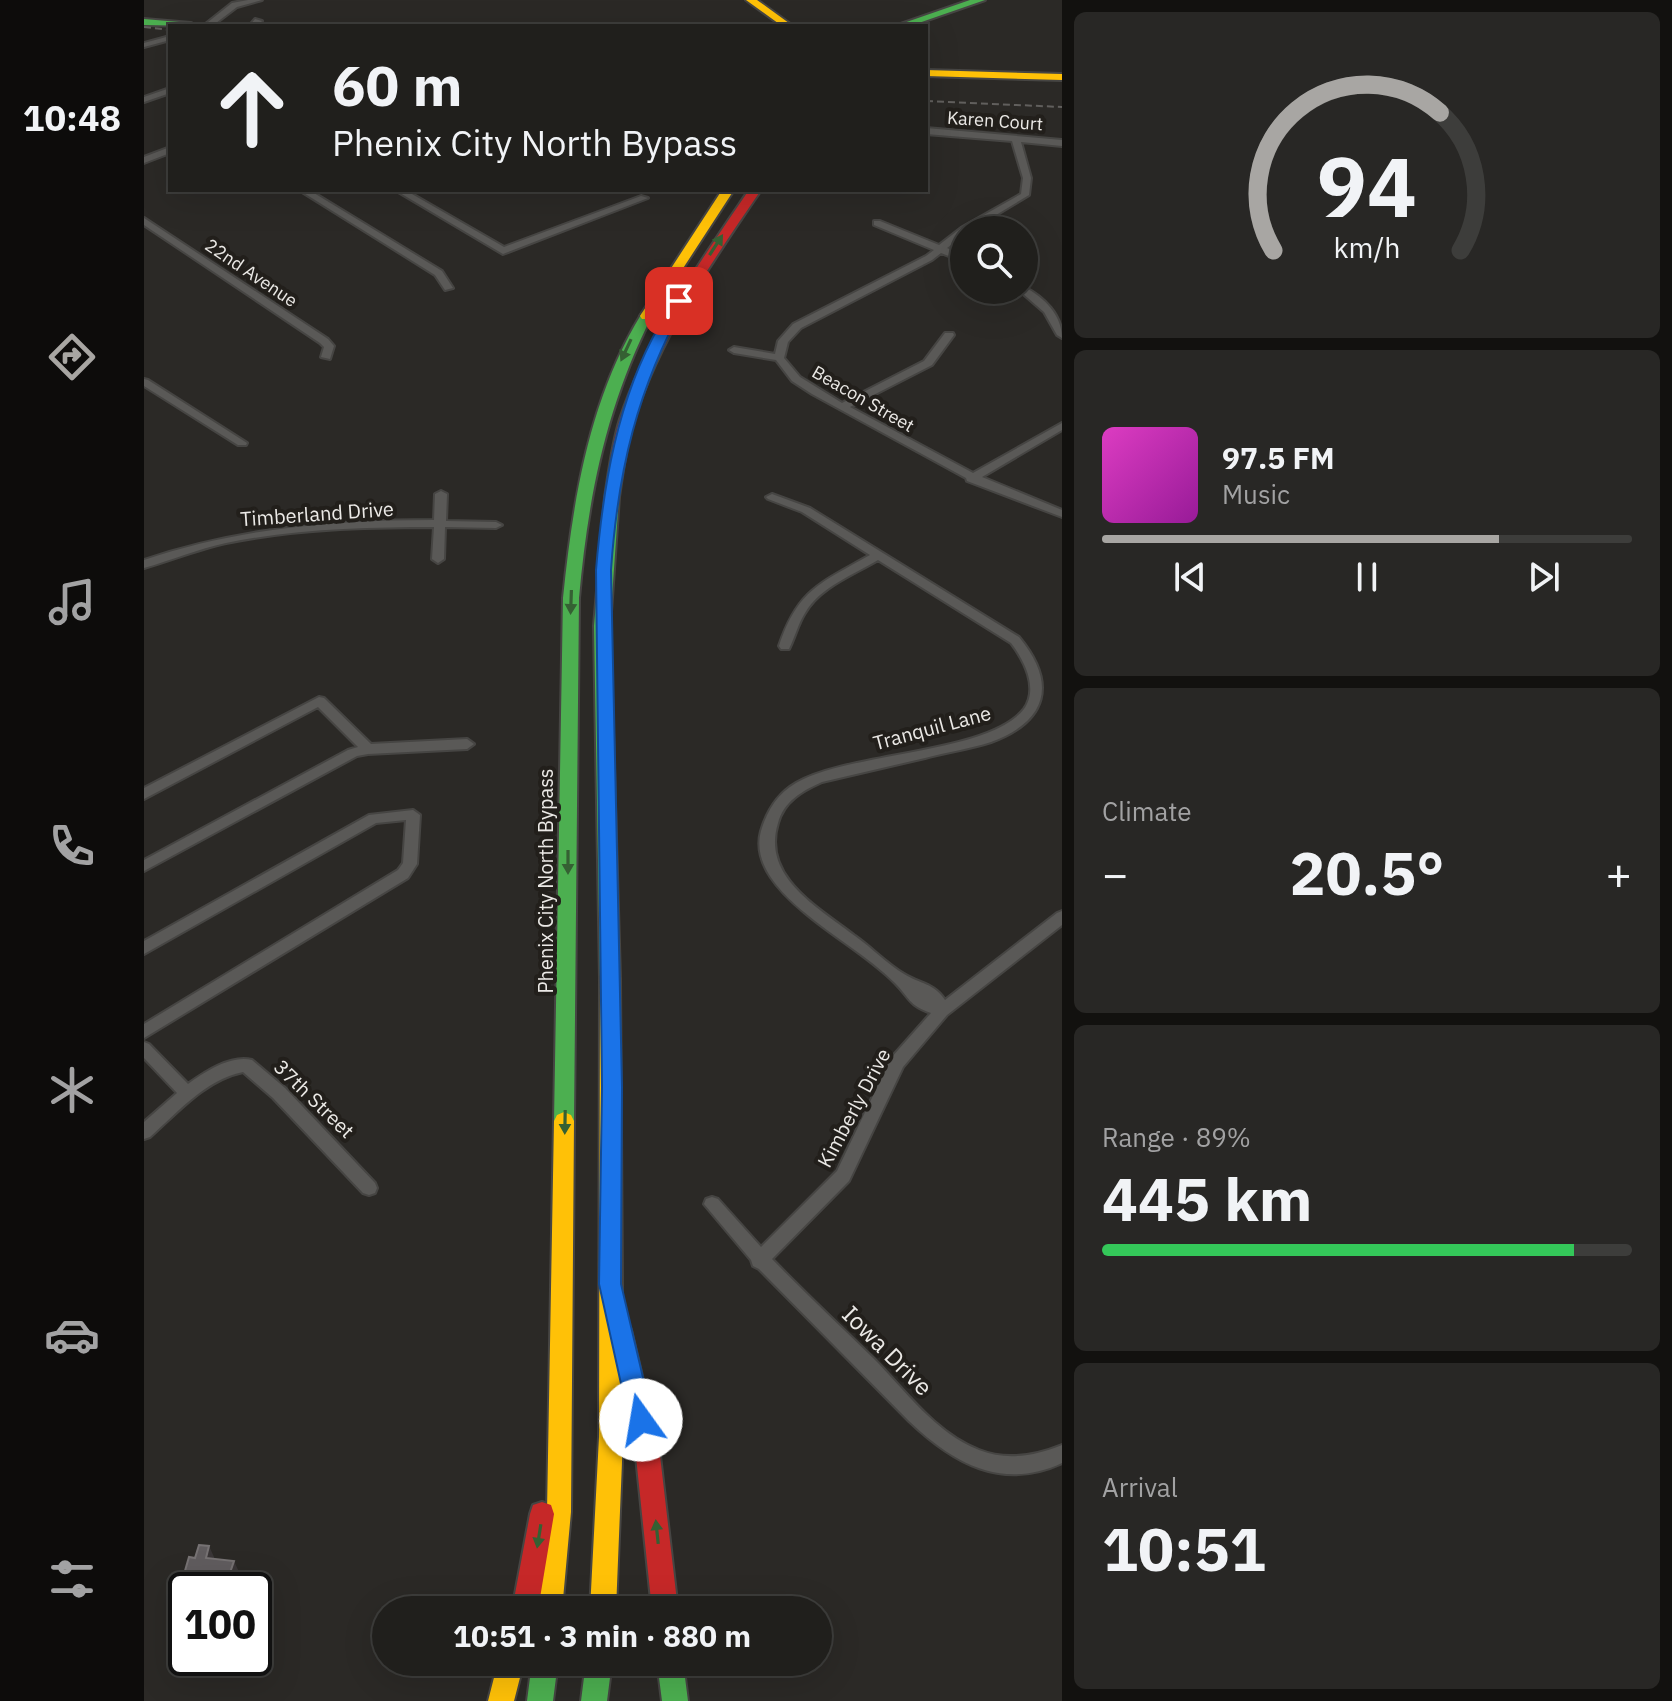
<!DOCTYPE html>
<meta charset="utf-8">
<style>
body{margin:0;font-family:"IBM Plex Sans",sans-serif;background:#282725;color:#f1f3f6;height:100vh;display:flex;flex-direction:column;font-size:30px;white-space:nowrap}
*{box-sizing:border-box;margin:0}
p{font-size:26px;color:#a2a2a3}
.icon{flex:none;width:44px;height:44px;fill:none;stroke:currentColor;stroke-width:2;stroke-linecap:round;stroke-linejoin:round}
.map{position:relative;flex:1;overflow:hidden}
.drawer{display:flex;flex-direction:column;gap:12px;padding:12px;background:#12110f;width:610px}
.drawer>*{flex:none}
.top-card{position:absolute;left:24px;top:24px;width:760px;height:168px;border-radius:0px;box-shadow:0 8px 32px #0002,0 0 0 2px #3d3d3b;background:#201f1c;color:#f1f3f6;overflow:hidden}
.controls{position:absolute;left:806px;top:216px;display:grid;gap:16px}
.controls a{display:grid;place-items:center;width:88px;height:88px;border-radius:50%;background:#201f1c;box-shadow:0 8px 32px #0002,0 0 0 2px #3d3d3b;font-size:40px}
.speed{position:absolute;left:24px;top:1572px;display:flex;gap:16px;font-size:40px;font-weight:700;text-align:center}
.speed>*{display:grid;place-content:center;width:104px;height:104px;border-radius:50%;background:#201f1c;box-shadow:0 8px 32px #0002,0 0 0 2px #3d3d3b;line-height:1}
.speed .limit{border:4px solid #111;border-radius:12px;background:#fff;color:#111}
.pin{position:absolute;display:grid;place-items:center;width:68px;height:68px;color:#fff;margin:-34px;border-radius:16px;box-shadow:0 4px 12px #0006}
.me{position:absolute;width:88px;margin:-44px;rotate:347deg;stroke-linejoin:round;filter:drop-shadow(0 0 6px #0008)}
.turn{display:flex;align-items:center;gap:28px;height:168px;padding:0 32px;font-size:36px}
.turn .icon{width:104px;height:104px;stroke-width:2.5}
.turn b{display:block;font-size:56px;line-height:68px}
.big{font-size:60px;font-weight:800;line-height:1.1}
.drawer .tile{flex:1;display:flex;flex-direction:column;justify-content:center;gap:12px;min-width:0;padding:0 28px;border-radius:12px;background:#282725}
.drawer .dial{align-items:center;gap:0}
.dial svg{height:208px;overflow:visible;fill:none;stroke:#3d3d3b;stroke-width:7;stroke-linecap:round;text-anchor:middle}
.dial text{fill:#f1f3f6;stroke:none}
.song{display:flex;align-items:center;gap:24px}
.cover{width:96px;height:96px;border-radius:12px;background:linear-gradient(135deg,hsl(310 70% 55%),hsl(300 70% 35%))}
.played{height:8px;border-radius:4px;background:linear-gradient(90deg,#a8a6a3 75%,#3d3d3b 75%)}
.keys{display:flex;justify-content:space-around;direction:ltr}
.heat{display:flex;justify-content:space-between;align-items:center;font-size:44px;direction:ltr}
.charge{height:12px;border-radius:6px;background:linear-gradient(90deg,#34c759 89%,#3d3d3b 0)}
.trip{position:absolute;left:228px;top:1596px;width:460px;height:80px;border-radius:40px;background:#201f1c;box-shadow:0 8px 32px #0002,0 0 0 2px #3d3d3b;font-weight:800;line-height:80px;text-align:center}
main{display:flex;flex:1;min-height:0}
.tabs{display:flex;flex-direction:column;width:144px;justify-content:space-around;align-items:center;background:#0d0c0b;color:#a2a2a3}
.tabs .icon{width:56px;height:56px}
.tabs .on{color:#a8a6a3}
.tabs b{font-size:36px;color:#f1f3f6}
.map>svg:first-child{display:block}
.lines{fill:none;stroke-linecap:round;stroke-linejoin:round}
.street-casing{stroke:#464543;stroke-width:4}
.fast-casing{stroke:#464543;stroke-width:4}
.slow-casing{stroke:#464543;stroke-width:4}
.jam-casing{stroke:#464543;stroke-width:4}
.street{fill:#5a5957;fill-rule:evenodd}
.fast{fill:#4caf50;fill-rule:evenodd}
.slow{fill:#ffc107;fill-rule:evenodd}
.jam{fill:#c62828;fill-rule:evenodd}
.rail{stroke:#615f5d;stroke-width:2;stroke-dasharray:7 4;stroke-linecap:butt}
.wall{fill:#504b4d}
.shaded-wall{fill:#3a3637}
.building{fill:#605c5e;stroke:#767273;stroke-width:2}
.oneway{fill:#356033}
.route{fill:#1a73e8;stroke:#114b97;stroke-width:2}
.labels{text-anchor:middle;stroke-width:8;stroke-linejoin:round;paint-order:stroke}
.far-street-label{font-size:18px;fill:#ebe9e6;stroke:#221f1b}
.street-label{font-size:20px;fill:#ebe9e6;stroke:#221f1b}
.near-street-label{font-size:24px;fill:#ebe9e6;stroke:#221f1b}
</style>
<main>
<nav class="tabs">
<b>10:48</b>
<svg class="icon on" aria-label="directions" viewBox="0 0 24 24"><path d="M12 3l9 9-9 9-9-9zM9 14v-3h6M13 9l2 2-2 2"/></svg>
<svg class="icon" aria-label="music" viewBox="0 0 24 24"><path d="M9 18V5l10-2v13"/><circle cx="6" cy="18" r="3"/><circle cx="16" cy="16" r="3"/></svg>
<svg class="icon" aria-label="phone" viewBox="0 0 24 24"><path d="M5 4h4l2 5-3 2q2 4 5 5l2-3 5 2v4C11 20 4 13 5 4z"/></svg>
<svg class="icon" aria-label="climate" viewBox="0 0 24 24"><path d="M12 3v18M4 7l16 10M4 17L20 7"/></svg>
<svg class="icon" aria-label="car" viewBox="0 0 24 24"><path d="M5 17H2v-5l4-1 3-4h7l3 4 3 1v5h-3M9 17h6M6 11h13"/><circle cx="7" cy="17" r="2"/><circle cx="17" cy="17" r="2"/></svg>
<svg class="icon" aria-label="filters" viewBox="0 0 24 24"><path d="M4 7h16M4 17h16"/><circle cx="9" cy="7" r="2"/><circle cx="15" cy="17" r="2"/></svg>
</nav>
<div class="map">
<svg width="918" height="1701" viewBox="0 0 918 1701">
<rect width="100%" height="100%" fill="#2b2926"/>
<g class="lines">
<g class="street-casing">
<path id="street" d="M104 0H118L93 7 68 26H59L88 3Z
M111 19 118 21 113 26H105Z
M26 36V40L0 47V43Z
M26 88V93L0 102V97Z
M782 128 918 140V146L877 142 887 178 885 195 827 230H820V235L803 248 820 256V262L797 253 788 260 657 328 644 342 640 358 656 377 698 403 780 361 801 333H809L810 335 788 365 706 407 829 473 918 423V430L838 477 918 510V517L823 481 822 478 668 394 648 381 632 360 590 353 585 350 590 347 631 354 634 341 649 324 782 256 790 250 730 225V221H736L795 245 817 228 877 194 879 178 868 141 782 134Z
M26 147V153L0 163V157Z
M155 190H165L298 271 309 288 301 290 291 275Z
M251 190H261L360 247 497 196 504 198 359 254Z
M0 218 184 339 190 346 186 359 177 357 180 347 176 343 0 225Z
M880 287C900 297 918 315 918 338L913 335 900 312 877 292 875 290H880Z
M0 379 4 380 103 443 102 445H94L0 386Z
M297 491 303 494 302 521 352 522 358 525 352 528 301 527 300 559 294 563 288 559 290 527C221 527 150 529 82 543 54 549 28 560 0 568V560C94 528 191 520 290 520L291 494Z
M628 494 666 508 875 637C913 683 904 721 847 742 826 749 802 752 781 758 746 766 712 774 678 782 658 791 640 801 634 823 617 877 675 908 711 936 728 948 743 964 760 974 776 984 790 983 801 1000L913 913 918 911V925L803 1015 759 1067 705 1181 628 1259C661 1293 695 1325 729 1358 761 1390 791 1433 835 1450 863 1461 891 1456 918 1445V1463C858 1491 809 1463 765 1421L615 1269 609 1266 607 1260 560 1204 562 1199 568 1197 574 1199 617 1247 693 1171 747 1058 787 1013C764 1005 766 998 751 983 724 956 689 937 660 912 637 893 608 864 617 831 623 811 633 794 652 783 705 752 845 754 880 709 895 688 880 660 867 643L734 560C709 575 676 587 661 613 654 624 651 637 645 649H637L635 646C654 589 677 583 726 555L658 512 624 499 622 497Z
M175 697 180 698 227 744 323 739 330 744 323 749 224 754 213 756 0 871V860L204 750 214 747 174 707 0 799V788Z
M269 810 276 815 273 864 264 878 0 1038V1024L254 870 259 863 262 820 232 823 0 954V941L225 815Z
M0 1042 5 1044 44 1084C61 1072 86 1055 108 1060L141 1088 231 1183 233 1188 231 1193 225 1195 219 1193 129 1098 99 1072C61 1080 34 1112 6 1137L0 1139V1122L33 1093 0 1058Z"/>
</g>
<g class="fast-casing">
<path id="fast" d="M826 0H841L766 26H751Z
M0 19 47 23 52 26 0 25Z
M498 313 508 316C462 406 444 498 435 598L430 1121 427 1127 420 1130 413 1127 410 1121 419 598C429 500 445 399 498 313Z
M468 493 475 497 466 626 476 979 473 984H459L456 979 450 626 461 497Z
M388 1662H414L409 1701H383Z
M442 1662H468L463 1701H437Z
M513 1662H539L544 1701H518Z"/>
</g>
<g class="slow-casing">
<path id="slow" d="M602 0H613L649 26H638Z
M782 70 918 74V80L782 76Z
M578 190H590L506 319H498L496 316Z
M466 971 473 974 476 979 479 1437 472 1610H446L455 1437 456 979 459 974Z
M420 1112 427 1115 430 1121 427 1512 418 1610H392L403 1512 410 1121 413 1115Z
M354 1662H380L370 1701H344Z"/>
</g>
<g class="jam-casing">
<path id="jam" d="M605 190H617C568 262 517 335 490 419 482 444 479 471 475 497L468 501 463 500 461 497C465 471 468 444 476 419 504 335 556 262 605 190Z
M476 1319 484 1323 487 1330 515 1447 534 1610H508L491 1447 465 1330 468 1323Z
M398 1502 407 1505 410 1514 394 1610H368L386 1514 389 1505Z"/>
</g>
<use href="#street" class="street"/>
<use href="#fast" class="fast"/>
<use href="#slow" class="slow"/>
<use href="#jam" class="jam"/>
<path class="rail" d="M0 27 26 30
M782 101 918 107"/>
</g>
<path class="wall" d="M70 1557V1559L95 1572 88 1590H42V1637L38 1636 33 1626 34 1622 26 1606 51 1558Z"/>
<path class="shaded-wall" d="M65 1546 70 1557 67 1569 62 1558Z
M90 1561 95 1572 88 1590H80Z"/>
<path class="building" d="M55 1545 65 1546 62 1558 90 1561 80 1590H42V1627L33 1626 37 1613 28 1612 30 1606H26L31 1587 36 1588 45 1557 51 1558Z"/>
<defs><path id="oneway-solid" d="M-6-.8H1V-3.2L6.5 0L1 3.2V.8H-6Z" transform="scale(2)"/></defs>
<g class="oneway">
<use href="#oneway-solid" transform="translate(572 245) rotate(-57)"/>
<use href="#oneway-solid" transform="translate(482 350) rotate(115)"/>
<use href="#oneway-solid" transform="translate(427 602) rotate(92)"/>
<use href="#oneway-solid" transform="translate(424 862) rotate(90)"/>
<use href="#oneway-solid" transform="translate(421 1122) rotate(91)"/>
<use href="#oneway-solid" transform="translate(513 1532) rotate(-96)"/>
<use href="#oneway-solid" transform="translate(395 1536) rotate(99)"/>
</g>
<path class="route" d="M535 297 542 301C493 389 474 470 467 570L478 1087 477 1284 509 1420 505 1428 497 1431 488 1428 485 1420 455 1284 458 1087 452 570C459 486 473 400 515 326 520 317 525 302 535 297Z"/>
<g class="labels">
<g class="far-street-label">
<text transform="translate(851 121) rotate(4)" y="6">Karen Court</text>
<text transform="translate(107 273) rotate(34)" y="6">22nd Avenue</text>
<text transform="translate(719 399) rotate(30)" y="6">Beacon Street</text>
</g>
<g class="street-label">
<text transform="translate(173 514) rotate(-4)" y="7">Timberland Drive</text>
<text transform="translate(788 728) rotate(-15)" y="7">Tranquil Lane</text>
<text transform="translate(402 881) rotate(-90)" y="7">Phenix City North Bypass</text>
<text transform="translate(170 1099) rotate(44)" y="7">37th Street</text>
<text transform="translate(710 1108) rotate(-62)" y="7">Kimberly Drive</text>
</g>
<g class="near-street-label">
<text transform="translate(743 1351) rotate(45)" y="8">Iowa Drive</text>
</g>
</g>
</svg>
<div class="controls">
<a><svg class="icon" aria-label="search" viewBox="0 0 24 24"><circle cx="10" cy="10" r="6"/><path d="M15 15l6 6"/></svg></a>
</div>
<div class="speed"><div class="limit">100</div></div>
<div class="pin" style="left:535px;top:301px;background:#d93025"><svg class="icon" aria-label="arrive" viewBox="0 0 24 24"><path d="M6 21V4h12l-3 4 3 4H6"/></svg></div>
<svg class="me" style="left:497px;top:1420px" viewBox="-20 -20 40 40"><circle r="19" fill="#fff"/><path d="M0-13L10 11 0 6-10 11z" fill="#1a73e8"/></svg>
<div class="trip">10:51 · 3 min · 880 m</div>
<div class="top-card">
<div class="turn"><svg class="icon" aria-label="ahead" viewBox="0 0 24 24"><path d="M12 20V5M6 11l6-6 6 6"/></svg><div><b>60 m</b>Phenix City North Bypass</div></div>
</div>
</div>
<section class="drawer">
<div class="tile dial"><svg viewBox="0 0 100 80">
<path d="M14 69A42 42 0 1 1 86 69"/>
<path d="M14 69A42 42 0 0 1 78 16" stroke="#a8a6a3"/>
<text x="50" y="56" font-size="32" font-weight="700">94</text>
<text x="50" y="72" font-size="11">km/h</text>
</svg></div>
<div class="tile">
<div class="song"><i class="cover"></i><div><b>97.5 FM</b><p>Music</p></div></div>
<div class="played"></div>
<div class="keys"><svg class="icon" aria-label="previous" viewBox="0 0 24 24"><path d="M18 5L8 12l10 7zM5 5v14"/></svg><svg class="icon" aria-label="pause" viewBox="0 0 24 24"><path d="M8 5v14M16 5v14"/></svg><svg class="icon" aria-label="next" viewBox="0 0 24 24"><path d="M6 5l10 7-10 7zM19 5v14"/></svg></div>
</div>
<div class="tile"><p>Climate</p>
<div class="heat"><a>−</a><b class="big">20.5°</b><a>+</a></div>
</div>
<div class="tile"><p>Range · 89%</p><b class="big">445 km</b><div class="charge"></div></div>
<div class="tile"><p>Arrival</p><b class="big">10:51</b></div>
</section>
</main>
